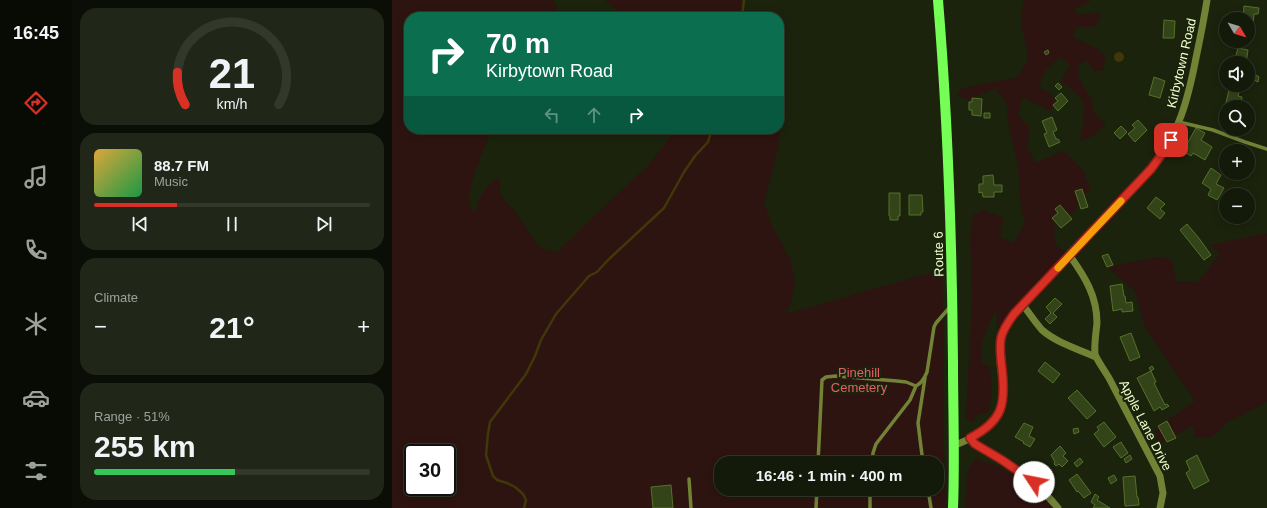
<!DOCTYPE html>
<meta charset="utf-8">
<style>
body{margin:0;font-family:Arial,sans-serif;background:#212718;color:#f1f3f6;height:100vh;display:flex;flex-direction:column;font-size:15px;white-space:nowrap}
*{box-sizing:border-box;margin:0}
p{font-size:13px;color:#9da19c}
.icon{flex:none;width:22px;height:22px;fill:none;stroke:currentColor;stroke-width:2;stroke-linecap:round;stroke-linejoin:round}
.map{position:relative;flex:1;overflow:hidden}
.drawer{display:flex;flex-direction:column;gap:8px;padding:8px;background:#0b0e06;width:320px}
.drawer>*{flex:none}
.hud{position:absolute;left:12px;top:12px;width:380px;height:122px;border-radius:16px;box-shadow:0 2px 10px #0003,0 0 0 1px #33382b;background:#0b6e4f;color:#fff;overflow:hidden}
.needle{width:26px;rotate:128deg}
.buttons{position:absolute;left:827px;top:12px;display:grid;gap:8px}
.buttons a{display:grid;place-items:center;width:36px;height:36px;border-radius:50%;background:#141a0a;box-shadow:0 2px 10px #0003,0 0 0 1px #33382b;font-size:20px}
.speed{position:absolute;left:12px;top:444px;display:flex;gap:8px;font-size:20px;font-weight:700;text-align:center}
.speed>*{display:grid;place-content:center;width:52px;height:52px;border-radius:50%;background:#141a0a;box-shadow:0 2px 10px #0003,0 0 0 1px #33382b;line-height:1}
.speed .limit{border:2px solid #111;border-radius:6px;background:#fff;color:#111}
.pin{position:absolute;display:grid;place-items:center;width:34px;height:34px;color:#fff;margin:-17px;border-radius:8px;box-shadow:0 2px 6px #0006}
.me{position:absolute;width:44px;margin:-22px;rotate:304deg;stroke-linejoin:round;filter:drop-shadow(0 0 3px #0008)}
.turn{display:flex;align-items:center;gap:14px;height:84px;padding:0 16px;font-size:18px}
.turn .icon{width:52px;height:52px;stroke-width:2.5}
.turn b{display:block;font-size:28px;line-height:34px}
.lanes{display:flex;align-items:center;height:38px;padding:0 16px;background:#0003;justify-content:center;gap:20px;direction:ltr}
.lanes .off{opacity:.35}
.big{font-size:30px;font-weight:700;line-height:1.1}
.drawer .widget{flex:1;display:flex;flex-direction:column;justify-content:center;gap:6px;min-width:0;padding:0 14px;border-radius:16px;background:#212718}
.drawer .dial{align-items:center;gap:0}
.dial svg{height:104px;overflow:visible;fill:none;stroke:#33382b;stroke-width:7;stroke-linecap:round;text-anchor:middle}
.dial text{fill:#f1f3f6;stroke:none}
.song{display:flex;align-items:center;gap:12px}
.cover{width:48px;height:48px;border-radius:6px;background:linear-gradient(135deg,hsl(40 70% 55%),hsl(140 70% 35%))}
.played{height:4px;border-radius:2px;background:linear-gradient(90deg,#d93025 30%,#33382b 30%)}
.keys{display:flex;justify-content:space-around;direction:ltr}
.heat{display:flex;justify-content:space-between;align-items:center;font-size:22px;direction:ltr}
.charge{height:6px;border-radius:3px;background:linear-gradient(90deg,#34c759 51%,#33382b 0)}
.trip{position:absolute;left:322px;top:456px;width:230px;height:40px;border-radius:16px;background:#141a0a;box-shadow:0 2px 10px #0003,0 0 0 1px #33382b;font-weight:700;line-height:40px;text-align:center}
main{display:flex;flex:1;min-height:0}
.dock{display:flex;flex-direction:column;width:72px;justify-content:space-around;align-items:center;background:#080a04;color:#9da19c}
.dock .icon{width:28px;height:28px}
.dock .current{color:#d93025}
.dock b{font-size:18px;color:#f1f3f6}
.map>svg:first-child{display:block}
.green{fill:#2d1410;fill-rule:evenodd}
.water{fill:#413708}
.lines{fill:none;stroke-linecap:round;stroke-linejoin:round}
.stream{stroke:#413708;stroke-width:2.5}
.building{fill:#334418;stroke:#56712a}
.lane{stroke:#728336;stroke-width:3.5}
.street{stroke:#728336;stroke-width:7}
.primary{stroke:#75ff56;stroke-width:10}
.route-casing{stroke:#8d1f18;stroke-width:10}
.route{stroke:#d93025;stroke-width:7}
.slow{stroke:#f59e0b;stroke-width:7}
.labels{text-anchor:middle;stroke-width:4;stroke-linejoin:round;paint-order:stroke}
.street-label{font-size:13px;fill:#f0ffcf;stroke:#1b230d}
.park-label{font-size:13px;fill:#e45f68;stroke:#1b230d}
</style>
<main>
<nav class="dock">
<b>16:45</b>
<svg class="icon current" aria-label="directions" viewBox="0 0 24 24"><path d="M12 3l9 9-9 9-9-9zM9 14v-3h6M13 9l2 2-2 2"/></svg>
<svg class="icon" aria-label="music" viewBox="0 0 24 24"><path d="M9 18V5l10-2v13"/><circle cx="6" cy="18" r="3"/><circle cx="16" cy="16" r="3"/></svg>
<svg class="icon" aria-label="phone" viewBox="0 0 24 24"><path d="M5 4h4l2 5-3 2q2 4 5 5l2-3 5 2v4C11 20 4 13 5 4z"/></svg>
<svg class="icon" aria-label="climate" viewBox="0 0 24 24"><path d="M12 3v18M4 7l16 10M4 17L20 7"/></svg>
<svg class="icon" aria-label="car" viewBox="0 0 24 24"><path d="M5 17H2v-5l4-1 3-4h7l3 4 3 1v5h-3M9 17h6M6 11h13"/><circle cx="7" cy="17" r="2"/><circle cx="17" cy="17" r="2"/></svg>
<svg class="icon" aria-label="filters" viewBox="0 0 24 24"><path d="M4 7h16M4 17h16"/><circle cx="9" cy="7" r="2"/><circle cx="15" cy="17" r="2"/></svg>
</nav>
<section class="drawer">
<div class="widget dial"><svg viewBox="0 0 100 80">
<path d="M14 69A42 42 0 1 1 86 69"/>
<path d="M14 69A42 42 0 0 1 8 44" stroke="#d93025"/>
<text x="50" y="56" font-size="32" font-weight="700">21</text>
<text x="50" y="72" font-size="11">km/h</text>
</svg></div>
<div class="widget">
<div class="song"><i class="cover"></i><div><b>88.7 FM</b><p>Music</p></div></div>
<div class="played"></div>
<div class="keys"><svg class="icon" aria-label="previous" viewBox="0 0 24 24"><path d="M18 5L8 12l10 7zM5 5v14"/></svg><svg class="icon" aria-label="pause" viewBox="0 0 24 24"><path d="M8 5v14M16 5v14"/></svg><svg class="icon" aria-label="next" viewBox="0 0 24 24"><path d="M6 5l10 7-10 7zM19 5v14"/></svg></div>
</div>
<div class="widget"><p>Climate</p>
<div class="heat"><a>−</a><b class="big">21°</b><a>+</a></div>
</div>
<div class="widget"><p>Range · 51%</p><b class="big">255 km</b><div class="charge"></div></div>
</section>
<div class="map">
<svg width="875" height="508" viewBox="0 0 875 508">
<rect width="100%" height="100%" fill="#1b230d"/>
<path class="green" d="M0 0H161L169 17H17V129H101C93 144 73 191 78 206 79 209 82 212 84 214 86 196 93 188 107 177L108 191 111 199 123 211 145 245C152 249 158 252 166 251L236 184 254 168 285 129H387V119L388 128 386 148 372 203 381 228 398 259 402 276 403 284 399 302 394 314 551 269 552 445 554 508H0ZM21 453H55V487H21ZM329 463H545V489H329Z
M213 0H350L349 11 350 17H231Z
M631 0H698V2L682 9 687 15 706 12 709 18 701 27H684L681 37 702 47 713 54 712 70 702 71 695 61 686 65 687 78 694 91 699 98 702 112 714 125 701 136 688 141C689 133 694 110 691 103 689 95 676 86 669 82L678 65 668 57 653 71 647 87 659 94 664 103 658 111 630 97 626 114 638 128 635 148 644 163 671 151 690 169 699 188 687 200 684 211 662 227 664 245 677 254 642 293 634 296C628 317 624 321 605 330L604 308 590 342V364L598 366 600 391 597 412 585 415 582 422 574 419 580 295 578 239 581 215 592 210 611 218 608 238 622 243 633 222 629 208 626 165 617 127 614 102 603 88 577 100 565 95 571 88 626 77 636 60 634 44 629 24Z
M875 233V402L835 423 819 438H802V425L766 445 763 429 803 401 753 327 743 291 715 267 764 257 780 259 784 281 806 282 828 254 817 245Z
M584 458 605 466 630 480 662 508H574L575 471Z"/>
<path class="water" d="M722 57a5 5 0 1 1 10 0a5 5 0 1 1-10 0Z"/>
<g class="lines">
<path class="stream" d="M350 17 352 0
M132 508 134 500 131 494 123 487 115 483 105 480 101 476 94 455 96 434 98 422 134 374 143 356 149 340 164 314 197 276 205 272 216 260 272 208 292 172 303 156 316 142 320 129"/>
</g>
<path class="building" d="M852 6 867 8 866 14H862L861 26 856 25V19H851Z
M772 20 783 21 782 38H771Z
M846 48 856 50 854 63H842Z
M656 50 657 53 654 55 652 52Z
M862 74 867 77 866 82 860 79Z
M762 77 773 81 768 98 757 95Z
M666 83 670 87 667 90 663 86Z
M837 90 847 92 846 96 850 97 849 103 845 102 844 107H833Z
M669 93 676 101 666 111 661 105 666 101 663 98Z
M580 98 590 99 589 116 580 115V110H577V102H580Z
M592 113H598V118H592Z
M660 117 665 130 661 132 664 139H666L668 142 657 147 652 134 655 133 650 121Z
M746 120 755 130 743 142 736 134 743 128 740 125Z
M729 126 735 132 728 139 722 133Z
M804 128 813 133 809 140 820 147 813 160 801 153 799 156 791 151Z
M819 168 829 175 824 184 832 188 825 200 816 195 819 189 810 183Z
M601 175 602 185H610V192H602V197H591L590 192 587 193V184H591V176Z
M690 189 696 207 689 209 683 191Z
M497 193H508V216H506V220H498V216H497Z
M517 195H530L531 212H529V215H517Z
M764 197 773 204 768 209 773 213 768 219 755 208Z
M668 205 680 219 669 228 660 218 666 213 663 209Z
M795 224 806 237 819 255 812 260 788 230Z
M716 254 721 265 715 267 710 256Z
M730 284 732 296H733L734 303 740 302 741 311 730 312V309L721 311 718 286Z
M663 298 670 304 661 313 665 317 658 324 653 319 659 313 654 307Z
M739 333 748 357 738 361 728 337Z
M653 362 668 374 661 383 646 371Z
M760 366 762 369 759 371 757 368Z
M759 371 764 382 762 383 773 405 775 404 777 406 770 410 768 407 762 411 745 378Z
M685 390 704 411 695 419 676 398Z
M775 421 784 438 775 442 766 426Z
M712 422 724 437 712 447 702 434 707 430 705 427Z
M632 423 641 427 637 436 643 439 638 447 631 443 632 442 623 437Z
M686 428 687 432 682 434 681 429Z
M729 442 736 453 729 458 721 447Z
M668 446 674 453 671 456 676 461 670 467 667 464 664 466 662 464 663 462 659 455Z
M738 455 740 459 734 463 732 459Z
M805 455 817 481 802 489 794 473 798 470 794 461Z
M688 458 691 462 685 467 682 463Z
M685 474 699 493 692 498 686 491 685 492 677 480Z
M722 475 725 480 719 484 716 478Z
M743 476 745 497H746L747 505 733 506 731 477Z
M279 485 281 508H261L259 487Z
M703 494 707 497 705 500 718 508H701L703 505 699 502Z"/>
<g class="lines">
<path class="lane" d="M787 122 821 130 853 142 875 149
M426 463 430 380 434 377 444 376 505 381 514 382 524 386C530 383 533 377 535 372L542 327 544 323 558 307
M480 463 481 453 484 444 518 400 524 386
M531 463 526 423 533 378
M297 479 299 508
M478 489V508
M536 489 539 508
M424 508 425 489"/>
<path class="street" d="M678 256C693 277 705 296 705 323 704 333 702 344 703 354 704 359 715 374 718 380L768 476 771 493 768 508
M631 305C637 313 643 322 650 330 665 343 686 349 704 357
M578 438C586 448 599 453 609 459 633 474 649 487 666 508
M561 446C572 441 585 437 594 429 625 403 604 376 608 344 610 333 615 323 622 314L759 169C787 135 796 99 804 58 808 39 812 19 815 0"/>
<path class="primary" d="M546 0C556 121 560 242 561 363 561 411 563 460 561 508"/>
</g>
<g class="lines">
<g class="route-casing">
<path id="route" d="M642 482 610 460 583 444 578 438C611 421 614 404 610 369 609 359 607 349 609 338 611 329 617 321 622 314L759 169 773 150 779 140"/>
</g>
<use href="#route" class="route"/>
<path class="slow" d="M666 268 729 201"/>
</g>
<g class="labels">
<g class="street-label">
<text transform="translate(789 63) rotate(-77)" y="5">Kirbytown Road</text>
<text transform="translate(546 254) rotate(-91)" y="5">Route 6</text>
<text transform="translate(754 425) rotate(63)" y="5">Apple Lane Drive</text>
</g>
<g class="park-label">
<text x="467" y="377">Pinehill<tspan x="467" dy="15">Cemetery</tspan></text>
</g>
</g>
</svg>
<div class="buttons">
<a><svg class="needle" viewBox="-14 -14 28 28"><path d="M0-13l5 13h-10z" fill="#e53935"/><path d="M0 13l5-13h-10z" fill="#9da19c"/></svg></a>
<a><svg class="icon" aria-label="sound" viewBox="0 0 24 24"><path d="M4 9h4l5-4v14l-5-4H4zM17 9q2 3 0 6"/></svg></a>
<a><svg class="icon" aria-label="search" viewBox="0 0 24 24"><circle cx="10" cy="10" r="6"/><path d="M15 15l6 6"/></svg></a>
<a>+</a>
<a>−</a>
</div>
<div class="speed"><div class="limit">30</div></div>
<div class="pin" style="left:779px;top:140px;background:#d93025"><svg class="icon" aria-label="arrive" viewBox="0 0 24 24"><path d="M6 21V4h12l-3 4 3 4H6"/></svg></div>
<svg class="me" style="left:642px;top:482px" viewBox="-20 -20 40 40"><circle r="19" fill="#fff"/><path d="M0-13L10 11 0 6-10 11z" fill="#d93025"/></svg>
<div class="trip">16:46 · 1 min · 400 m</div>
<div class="hud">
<div class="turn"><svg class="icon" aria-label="right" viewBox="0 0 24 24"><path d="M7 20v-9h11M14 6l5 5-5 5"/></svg><div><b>70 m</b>Kirbytown Road</div></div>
<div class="lanes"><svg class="icon off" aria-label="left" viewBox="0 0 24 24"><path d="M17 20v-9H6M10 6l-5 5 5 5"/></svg><svg class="icon off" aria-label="ahead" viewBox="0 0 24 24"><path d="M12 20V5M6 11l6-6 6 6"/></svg><svg class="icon" aria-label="right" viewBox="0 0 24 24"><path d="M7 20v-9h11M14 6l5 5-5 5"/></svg></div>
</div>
</div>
</main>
